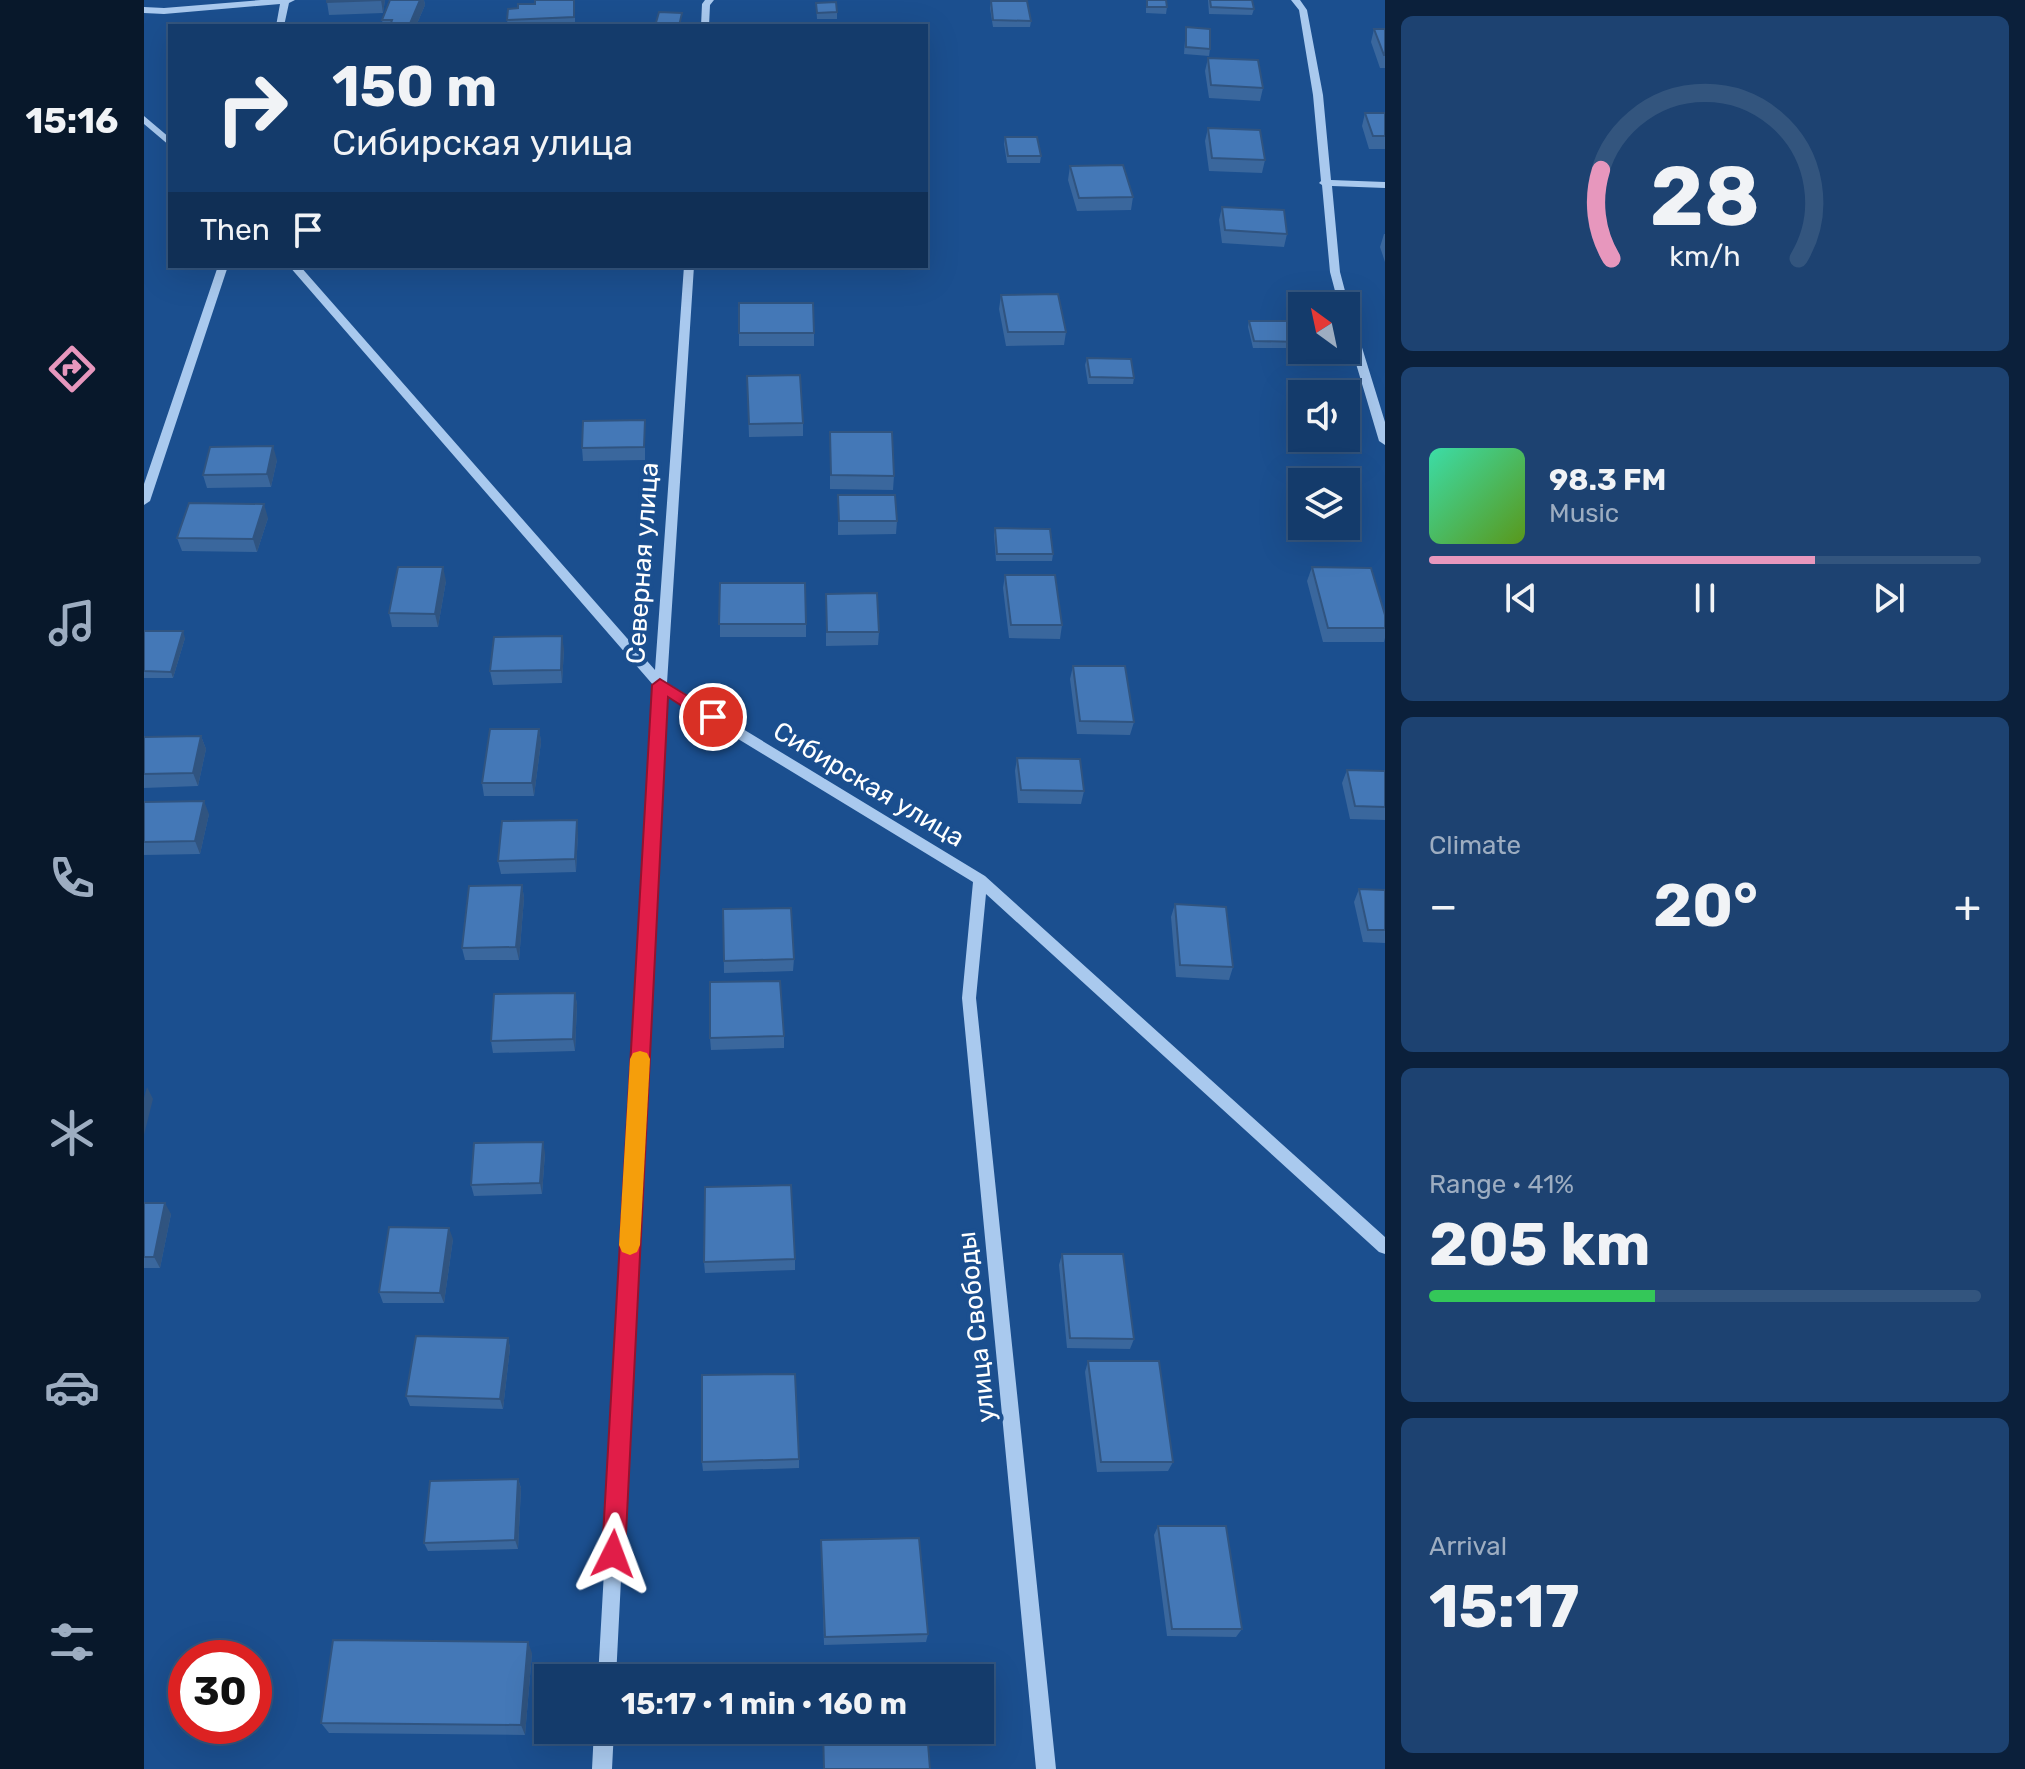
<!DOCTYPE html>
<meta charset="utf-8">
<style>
body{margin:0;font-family:Rubik,sans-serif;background:#1d4271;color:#f1f3f6;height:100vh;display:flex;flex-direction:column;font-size:30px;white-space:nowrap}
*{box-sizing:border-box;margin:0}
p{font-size:26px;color:#9dadc1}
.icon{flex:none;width:44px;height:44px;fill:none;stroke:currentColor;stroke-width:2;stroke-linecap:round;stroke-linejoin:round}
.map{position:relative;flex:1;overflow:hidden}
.side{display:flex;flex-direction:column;gap:16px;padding:16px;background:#0b203b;width:640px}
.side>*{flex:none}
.guide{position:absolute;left:24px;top:24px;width:760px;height:244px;border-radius:0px;box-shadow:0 8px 32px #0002,0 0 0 2px #33557e;background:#143b6b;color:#f1f3f6;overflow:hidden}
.needle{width:52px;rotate:327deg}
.tools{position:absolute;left:1144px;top:292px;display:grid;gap:16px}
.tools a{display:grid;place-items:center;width:72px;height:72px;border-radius:0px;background:#143b6b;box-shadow:0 8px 32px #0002,0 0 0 2px #33557e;font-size:40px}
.speed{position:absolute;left:24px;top:1640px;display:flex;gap:16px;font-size:40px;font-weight:700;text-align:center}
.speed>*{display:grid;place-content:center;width:104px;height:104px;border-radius:50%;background:#143b6b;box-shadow:0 8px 32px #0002,0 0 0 2px #33557e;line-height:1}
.speed .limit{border:12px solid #d22;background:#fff;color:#111}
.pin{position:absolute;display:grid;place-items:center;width:68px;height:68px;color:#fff;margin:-34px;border:4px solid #fff;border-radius:50%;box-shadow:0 2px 8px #0007}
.me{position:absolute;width:88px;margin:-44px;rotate:3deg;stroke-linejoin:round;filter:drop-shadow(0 0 6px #0008)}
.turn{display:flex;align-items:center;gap:28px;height:168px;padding:0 32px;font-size:36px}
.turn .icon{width:104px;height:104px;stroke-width:2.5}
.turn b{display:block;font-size:56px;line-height:68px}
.then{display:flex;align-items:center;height:76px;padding:0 32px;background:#0003;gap:16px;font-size:30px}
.big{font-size:60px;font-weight:700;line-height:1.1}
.side .card{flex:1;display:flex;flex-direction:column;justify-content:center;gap:12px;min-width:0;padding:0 28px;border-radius:12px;background:#1d4271}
.side .dial{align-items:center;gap:0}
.dial svg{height:208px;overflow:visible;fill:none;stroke:#33557e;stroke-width:7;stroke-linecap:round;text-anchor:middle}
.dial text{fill:#f1f3f6;stroke:none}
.song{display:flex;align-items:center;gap:24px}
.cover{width:96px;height:96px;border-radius:12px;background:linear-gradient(135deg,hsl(160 70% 55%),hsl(90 70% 35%))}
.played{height:8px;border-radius:4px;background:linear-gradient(90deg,#e797bd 70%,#33557e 70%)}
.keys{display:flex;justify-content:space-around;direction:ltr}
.heat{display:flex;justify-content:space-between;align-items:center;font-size:44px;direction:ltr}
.charge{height:12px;border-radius:6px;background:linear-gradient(90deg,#34c759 41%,#33557e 0)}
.trip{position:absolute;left:390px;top:1664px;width:460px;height:80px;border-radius:0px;background:#143b6b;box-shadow:0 8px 32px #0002,0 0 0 2px #33557e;font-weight:700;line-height:80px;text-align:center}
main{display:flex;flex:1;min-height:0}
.tab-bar{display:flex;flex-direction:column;width:144px;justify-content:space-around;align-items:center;background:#08182b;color:#9dadc1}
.tab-bar .icon{width:56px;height:56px}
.tab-bar .current{color:#e797bd}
.tab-bar b{font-size:36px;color:#f1f3f6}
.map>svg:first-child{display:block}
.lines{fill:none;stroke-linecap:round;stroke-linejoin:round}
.minor{fill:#a9c9ee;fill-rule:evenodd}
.wall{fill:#3a679d}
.shaded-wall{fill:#305480}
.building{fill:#4478b7;stroke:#305480;stroke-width:2}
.route{fill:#e11d48;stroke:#92132f;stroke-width:2}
.slow{fill:#f59e0b}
.labels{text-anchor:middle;stroke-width:8;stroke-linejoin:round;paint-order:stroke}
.street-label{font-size:26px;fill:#fff;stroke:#1b4f8f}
</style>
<main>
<nav class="tab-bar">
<b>15:16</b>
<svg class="icon current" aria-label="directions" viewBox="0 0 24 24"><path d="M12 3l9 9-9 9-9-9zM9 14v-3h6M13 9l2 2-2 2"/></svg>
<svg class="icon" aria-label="music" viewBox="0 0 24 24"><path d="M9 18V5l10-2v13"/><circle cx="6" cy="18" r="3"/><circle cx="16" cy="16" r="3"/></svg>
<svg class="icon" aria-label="phone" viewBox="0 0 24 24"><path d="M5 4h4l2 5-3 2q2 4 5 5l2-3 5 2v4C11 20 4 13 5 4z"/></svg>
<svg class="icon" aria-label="climate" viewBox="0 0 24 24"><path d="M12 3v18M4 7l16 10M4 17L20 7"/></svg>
<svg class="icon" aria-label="car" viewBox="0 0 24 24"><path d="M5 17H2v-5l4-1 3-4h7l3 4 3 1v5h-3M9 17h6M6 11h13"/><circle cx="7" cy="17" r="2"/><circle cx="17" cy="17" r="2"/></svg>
<svg class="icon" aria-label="filters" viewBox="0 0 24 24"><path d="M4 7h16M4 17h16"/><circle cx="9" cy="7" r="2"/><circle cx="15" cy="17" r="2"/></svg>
</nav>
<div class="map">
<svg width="1241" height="1769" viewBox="0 0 1241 1769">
<rect width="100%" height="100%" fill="#1b4f8f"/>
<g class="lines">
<path class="minor" d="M117 0H151L145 3 140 26H132L136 4 20 14 0 13V7L20 8Z
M561 0H570L566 5 565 26H557L558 4Z
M1147 0H1156L1163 10 1179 95 1187 180 1241 182V188L1188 186 1196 272 1205 306 1202 309V306H1195L1186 272 1178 185 1175 183 1177 181 1169 95 1155 10Z
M0 116 26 138V146L0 124Z
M74 266H84L6 501 0 505V484Z
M145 266H156L511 670 540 266H550L523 683 841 876 1241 1237V1254L1235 1252 842 894 832 998 912 1769H892L818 998 829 882 522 695 472 1678H454L510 686Z
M1202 309 1207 312 1241 422V445L1235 441 1202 330Z
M450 1730H470L468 1769H448Z"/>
</g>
<path class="wall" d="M241 0 239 13 185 15 183 2Z
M246 0H280L281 5 272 26H239L238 20Z
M1002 0H1022L1023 7 1022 14 1002 13Z
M1064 0H1108L1110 9 1108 15 1065 14Z
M847 1 887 21 886 27H849L846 8Z
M672 3 693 12V19H673Z
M374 8 431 9V26H364L363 20Z
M1042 27 1066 49 1065 56 1040 54Z
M1230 29H1241V68H1236L1227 42Z
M1064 58 1119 88 1116 101 1065 98 1061 71Z
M1221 113H1241V149H1225L1218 126Z
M1064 128 1121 160 1118 173 1065 171 1061 141Z
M861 137 897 156 896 163H863L860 144Z
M926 166 989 197 987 210 933 211 924 180Z
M1078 207 1143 234 1140 247 1078 243 1075 220Z
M1240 234H1241V262L1236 247Z
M857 295 922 332 920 345 862 346 855 309Z
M595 303 670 333V346H595Z
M1105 321 1158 331V348H1109L1104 327Z
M943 358 990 378 989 384H944L941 365Z
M603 376 659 423V436L605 437Z
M501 420V460L439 461 438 448Z
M686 446 750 476 749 490 686 489Z
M133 460 127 487 63 488 59 475Z
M694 495 753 521 752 534 694 535Z
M124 518 113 552 38 551 33 538Z
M851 528 909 554 908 561H852L850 535Z
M1168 567 1241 615V638L1240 642H1179L1163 581Z
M861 575 918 625 916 639 865 638 859 588Z
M302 581 294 627H248L245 613Z
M576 583 662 624V637H576Z
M682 594 735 632 734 645 682 646Z
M0 631 41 638 29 678H0Z
M420 649 418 683 349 685 346 671Z
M929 666 990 722 986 735 933 734 926 679Z
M395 729 397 742 390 796H340L338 783Z
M57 736 62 749 54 786 0 788V737Z
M873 758 940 791 937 804 874 803 871 771Z
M1203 770 1241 771V820L1206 819 1198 783Z
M0 802 65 814 56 854 0 855Z
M434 833 432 872 357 874 354 861Z
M378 885 380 898 375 960H321L318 948Z
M1215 889 1241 890V943L1219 942 1210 902Z
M1031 904 1089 967 1085 980 1032 977 1027 917Z
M579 909 650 959 649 971 580 973Z
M431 993 433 1005 431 1051 349 1053 347 1041Z
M640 1036V1048L567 1050 566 1038Z
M401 1153 398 1194 330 1196 327 1185Z
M0 1203 27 1214 16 1268H0Z
M309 1239 300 1303H239L235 1292Z
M918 1254 990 1339 986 1349 923 1348 915 1265Z
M651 1259V1270L561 1273 560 1262Z
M364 1338 366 1348 359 1409 266 1406 262 1396Z
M944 1361 1029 1462 1024 1471 953 1472 941 1372Z
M655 1459V1468L559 1471 558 1462Z
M374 1479 377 1488 374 1549 284 1551 280 1543Z
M1014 1526 1098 1629 1092 1637 1023 1636 1010 1535Z
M677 1540 784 1634 782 1642 680 1645Z
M388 1653 381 1735 185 1733 177 1723Z"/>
<path class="shaded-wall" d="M237 0H241L239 13Z
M276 0H280L281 5 272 26H265Z
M129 446 133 460 127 487 123 474Z
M120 504 124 518 113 552 109 539Z
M299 567 302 581 294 627 291 614Z
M39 631 41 638 29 678 27 672Z
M418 636 420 649 418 683 417 670Z
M395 729 397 742 390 796 388 783Z
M57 736 62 749 54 786 49 773Z
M60 801 65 814 56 854 51 841Z
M433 820 434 833 432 872 431 859Z
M378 885 380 898 375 960 372 947Z
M431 993 433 1005 431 1051 429 1039Z
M3 1087 9 1099 0 1135V1098Z
M399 1142 401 1153 398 1194 396 1183Z
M21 1203 27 1214 16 1268 10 1257Z
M305 1228 309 1239 300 1303 296 1293Z
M364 1338 366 1348 359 1409 356 1399Z
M374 1479 377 1488 374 1549 371 1540Z
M384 1642 388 1653 381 1735 377 1725Z"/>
<path class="building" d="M183 0H237L183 2Z
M246 0H276L265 26H246L248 20H238Z
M391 0H430V17L363 20 364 9 374 8V4H391Z
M1003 0H1022L1023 7H1003Z
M1066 0H1108L1110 9 1067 7Z
M847 1H883L887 21 849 20Z
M692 2 693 12 673 13 672 3Z
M515 12 538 13 535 26H511Z
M1042 27 1066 29V49L1042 47Z
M1230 29H1241V55H1240Z
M1064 58 1114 60 1119 88 1067 85Z
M1221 113H1241V136H1229Z
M1064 128 1116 130 1121 160 1068 158Z
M861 137H893L897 156H864Z
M979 165 989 197 935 198 926 166Z
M1078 207 1140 210 1143 234 1081 230Z
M914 294 922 332H864L857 295Z
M595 303H669L670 333H595Z
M1105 321H1155L1158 331V342L1110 341Z
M943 358 987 359 990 378 946 377Z
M656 375 659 423 605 424 603 376Z
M501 420 500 447 438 448 439 421Z
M686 432H748L750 476 687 475Z
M129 446 123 474 59 475 66 447Z
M694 495H751L753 521H695Z
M45 503 120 504 109 539 33 538Z
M851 528 906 529 909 554H853Z
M254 567H299L291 614 245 613Z
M1168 567 1227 568 1241 615V628H1184Z
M861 575H911L918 625H867Z
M576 583H661L662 624H575Z
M733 593 735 632H683L682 594Z
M0 631H39L27 672 0 671Z
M418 636 417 670 346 671 350 637Z
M929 666H981L990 722 936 721Z
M346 729H395L388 783H338Z
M57 736 49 773 0 774V737Z
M873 758 936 759 940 791 877 790Z
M1203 770 1241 771V807L1211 806Z
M60 801 51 841 0 842V802Z
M433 820 431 859 354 861 358 821Z
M378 885 372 947 318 948 325 886Z
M1215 889 1241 890V930H1224Z
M1031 904 1082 907 1089 967 1036 965Z
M647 908 650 959 580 961 579 909Z
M636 981 640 1036 566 1038V982Z
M431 993 429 1039 347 1041 350 994Z
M399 1142 396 1183 327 1185 330 1143Z
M647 1185 651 1259 560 1262 561 1187Z
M0 1203H21L10 1257H0Z
M245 1227 305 1228 296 1293 235 1292Z
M918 1254H979L990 1339 926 1338Z
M272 1336 364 1338 356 1399 262 1396Z
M944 1361H1015L1029 1462H957Z
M651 1374 655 1459 558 1462V1375Z
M374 1479 371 1540 280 1543 286 1481Z
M1014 1526H1082L1098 1629H1028Z
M775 1538 784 1634 681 1637 677 1540Z
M189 1640 384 1642 377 1725 177 1723Z
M679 1730H783L786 1769H680Z"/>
<path class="route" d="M516 679 578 717 575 722H563L524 697 481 1554 478 1562 469 1566 461 1562 458 1554 508 685Z"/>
<path class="slow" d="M496 1051 503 1053 506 1059 496 1245 493 1252 486 1255 478 1252 475 1245 486 1059 489 1053Z"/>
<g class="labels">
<g class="street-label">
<text transform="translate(498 563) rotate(-86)" y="9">Северная улица</text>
<text transform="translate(725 784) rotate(31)" y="9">Сибирская улица</text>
<text transform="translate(832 1327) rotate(-96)" y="9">улица Свободы</text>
</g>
</g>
</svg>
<div class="tools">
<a><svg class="needle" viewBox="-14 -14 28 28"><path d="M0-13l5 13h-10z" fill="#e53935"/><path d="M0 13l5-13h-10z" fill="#9dadc1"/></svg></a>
<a><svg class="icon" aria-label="sound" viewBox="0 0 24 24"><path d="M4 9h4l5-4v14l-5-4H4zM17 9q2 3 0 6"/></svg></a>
<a><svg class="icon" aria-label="layers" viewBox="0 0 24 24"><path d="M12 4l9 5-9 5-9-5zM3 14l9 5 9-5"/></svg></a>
</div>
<div class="speed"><div class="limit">30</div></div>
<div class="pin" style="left:569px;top:717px;background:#d93025"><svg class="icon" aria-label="arrive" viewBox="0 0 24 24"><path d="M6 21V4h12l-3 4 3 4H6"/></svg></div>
<svg class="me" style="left:469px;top:1554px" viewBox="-20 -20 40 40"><path d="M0-17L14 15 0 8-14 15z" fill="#e11d48" stroke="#fff" stroke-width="4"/></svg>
<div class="trip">15:17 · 1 min · 160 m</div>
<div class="guide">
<div class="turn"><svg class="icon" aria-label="right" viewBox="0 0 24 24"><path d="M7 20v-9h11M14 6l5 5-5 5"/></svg><div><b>150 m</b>Сибирская улица</div></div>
<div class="then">Then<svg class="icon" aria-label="arrive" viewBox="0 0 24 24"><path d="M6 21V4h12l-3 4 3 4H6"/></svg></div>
</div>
</div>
<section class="side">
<div class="card dial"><svg viewBox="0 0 100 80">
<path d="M14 69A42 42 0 1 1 86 69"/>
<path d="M14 69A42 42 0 0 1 10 35" stroke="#e797bd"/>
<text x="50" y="56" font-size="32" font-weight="700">28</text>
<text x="50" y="72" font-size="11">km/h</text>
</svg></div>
<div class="card">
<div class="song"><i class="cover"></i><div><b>98.3 FM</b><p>Music</p></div></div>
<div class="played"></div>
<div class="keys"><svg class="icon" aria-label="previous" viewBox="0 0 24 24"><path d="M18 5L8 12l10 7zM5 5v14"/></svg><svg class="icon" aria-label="pause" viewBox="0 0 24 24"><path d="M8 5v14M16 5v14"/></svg><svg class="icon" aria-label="next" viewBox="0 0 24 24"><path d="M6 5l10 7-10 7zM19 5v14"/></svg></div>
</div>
<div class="card"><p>Climate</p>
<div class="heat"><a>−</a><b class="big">20°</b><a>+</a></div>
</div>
<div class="card"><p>Range · 41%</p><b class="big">205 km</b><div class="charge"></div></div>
<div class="card"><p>Arrival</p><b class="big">15:17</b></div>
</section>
</main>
